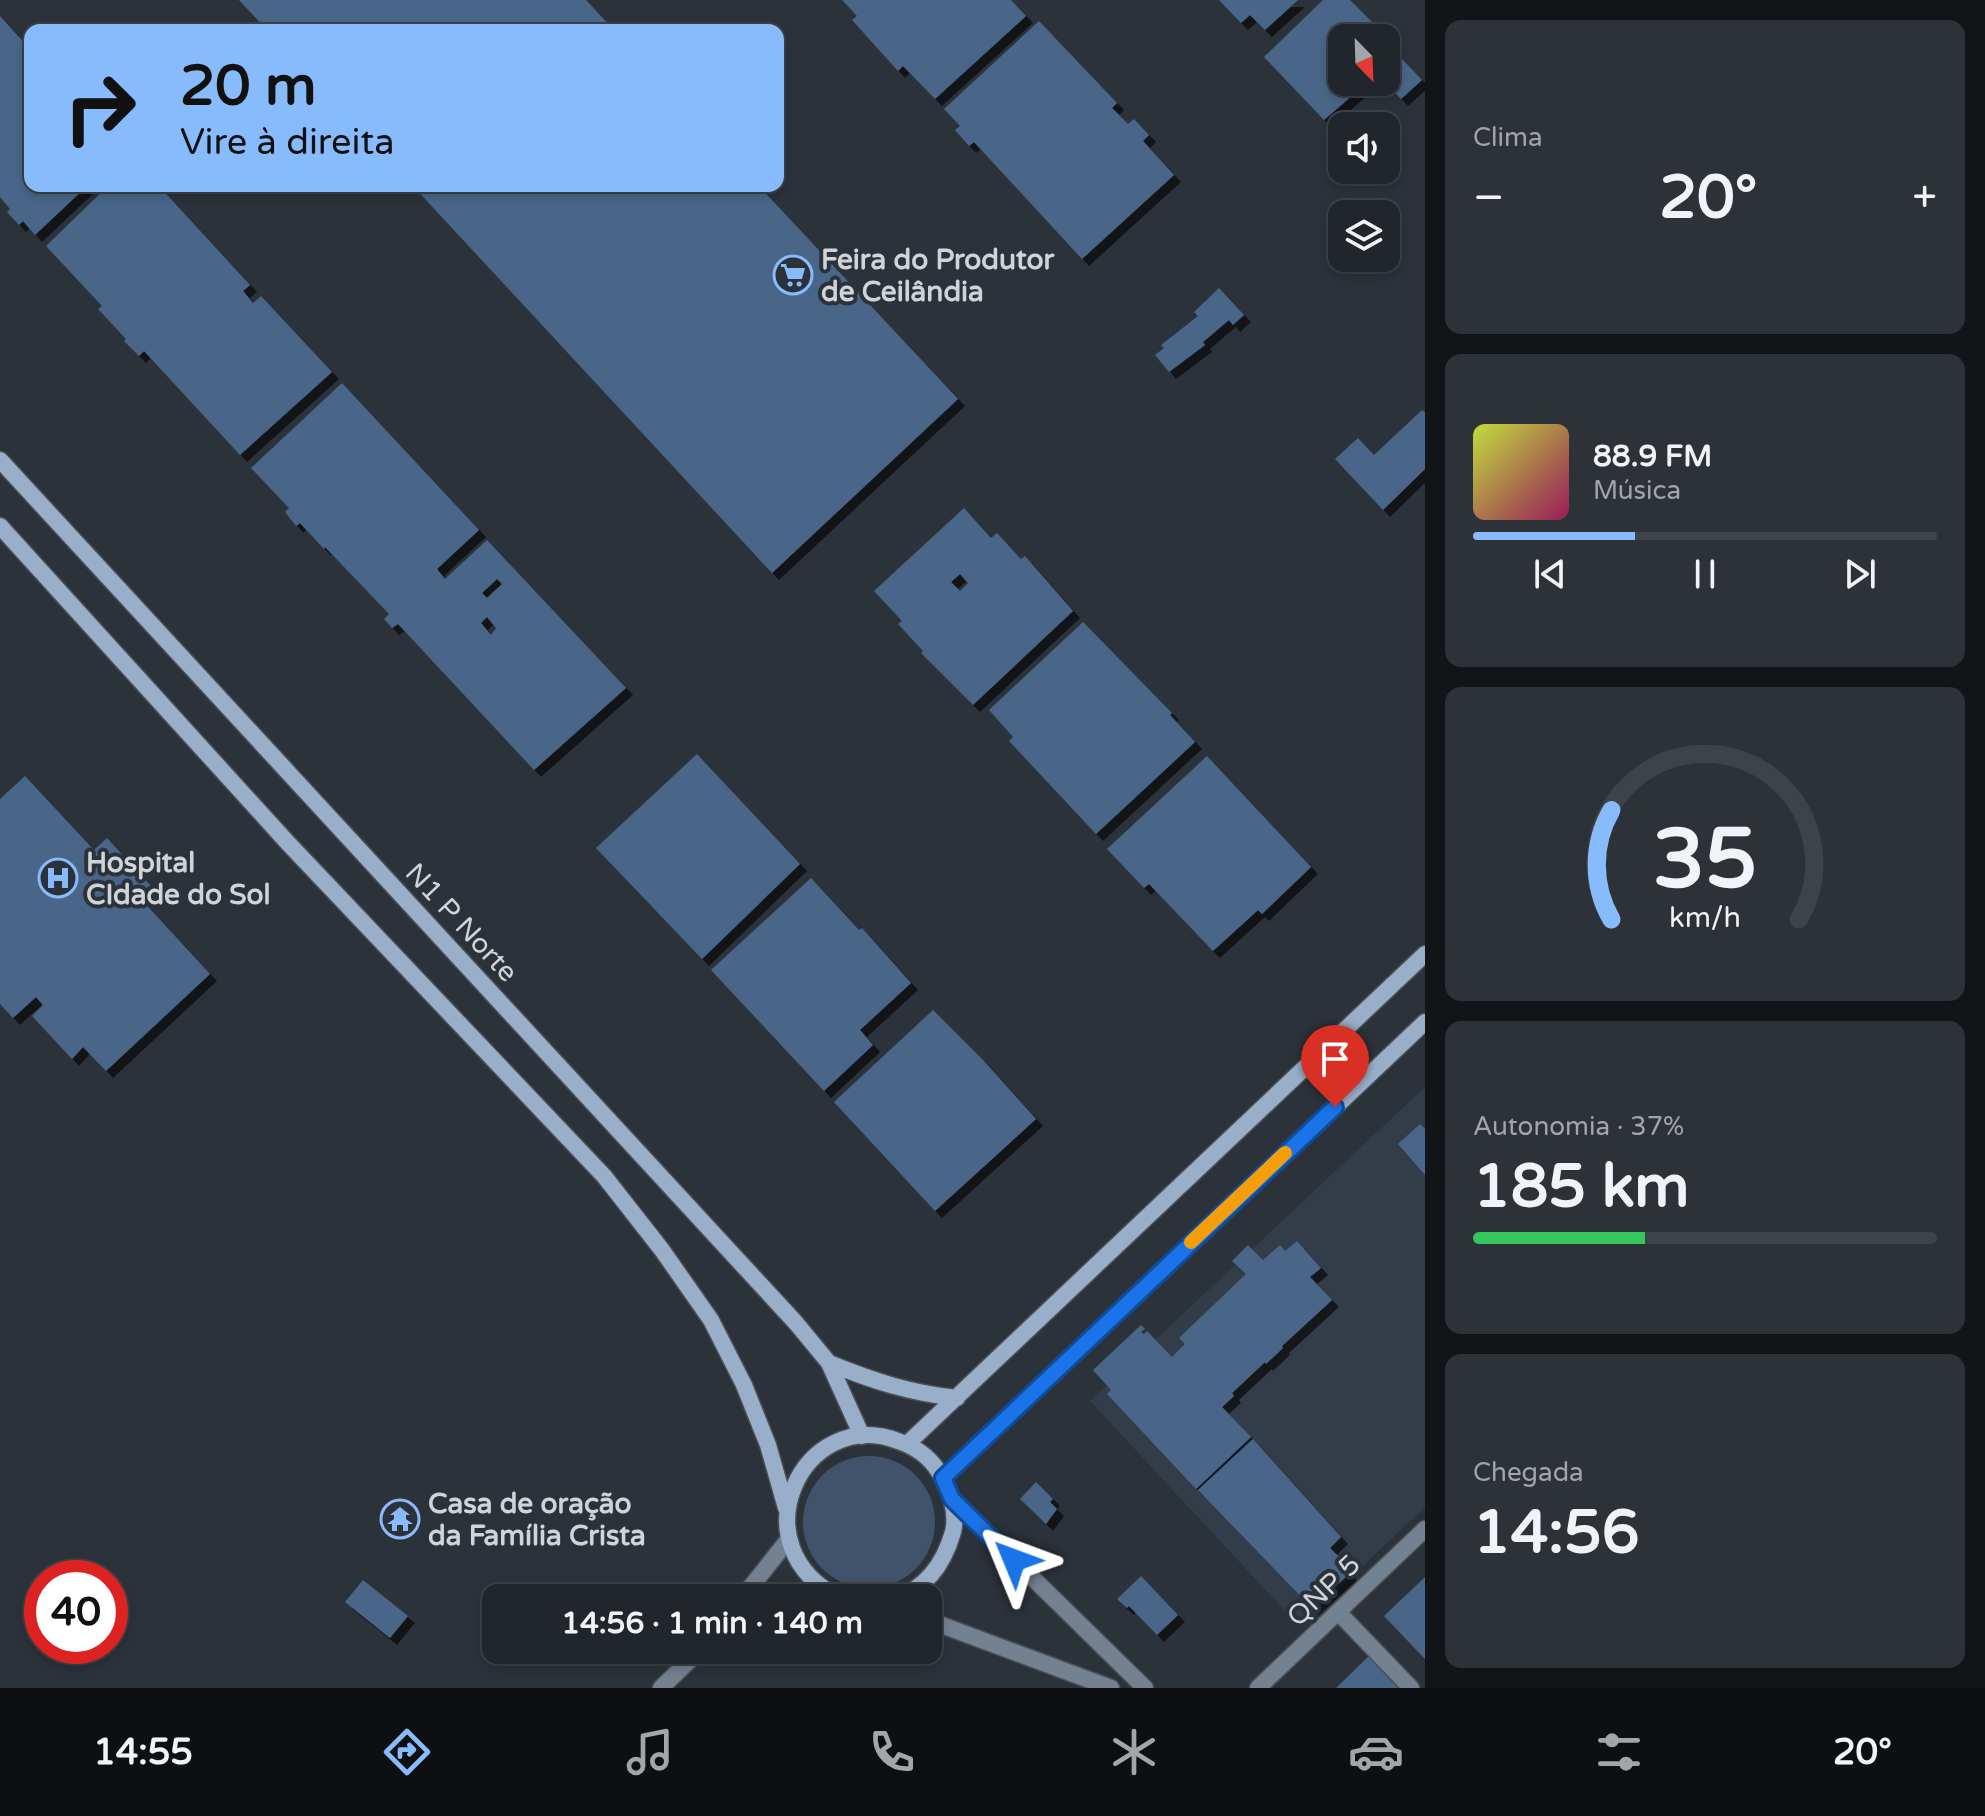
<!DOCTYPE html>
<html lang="pt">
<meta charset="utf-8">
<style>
body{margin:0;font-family:"Varela Round",sans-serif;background:#2d3238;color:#f1f3f6;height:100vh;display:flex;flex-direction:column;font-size:30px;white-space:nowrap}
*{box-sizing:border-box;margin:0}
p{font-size:26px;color:#a2a5a9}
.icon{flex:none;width:44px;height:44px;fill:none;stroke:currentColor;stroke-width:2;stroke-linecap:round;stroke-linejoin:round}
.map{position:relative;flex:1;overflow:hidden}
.sheet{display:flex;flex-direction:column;gap:20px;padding:20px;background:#121518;width:560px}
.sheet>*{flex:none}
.hud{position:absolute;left:24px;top:24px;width:760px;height:168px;border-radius:16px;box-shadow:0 4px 12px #0003,0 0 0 2px #3e4348;background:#87bbfb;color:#111;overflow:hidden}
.needle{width:52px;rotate:157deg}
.tools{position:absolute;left:1328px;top:24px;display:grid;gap:16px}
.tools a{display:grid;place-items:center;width:72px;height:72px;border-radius:16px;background:#21262c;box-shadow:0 4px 12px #0003,0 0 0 2px #3e4348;font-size:40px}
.speed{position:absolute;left:24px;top:1560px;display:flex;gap:16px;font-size:40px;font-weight:700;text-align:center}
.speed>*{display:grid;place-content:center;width:104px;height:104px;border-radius:50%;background:#21262c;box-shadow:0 4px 12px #0003,0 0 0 2px #3e4348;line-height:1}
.speed .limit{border:12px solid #d22;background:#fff;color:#111}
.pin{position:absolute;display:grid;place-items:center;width:68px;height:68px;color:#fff;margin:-82px -34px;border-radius:50% 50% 50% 0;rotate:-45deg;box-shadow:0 0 8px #0007}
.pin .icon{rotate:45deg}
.me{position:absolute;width:88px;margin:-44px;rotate:314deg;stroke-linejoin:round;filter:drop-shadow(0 0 6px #0008)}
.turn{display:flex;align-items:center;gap:28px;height:168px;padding:0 24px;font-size:36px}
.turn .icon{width:104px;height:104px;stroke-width:2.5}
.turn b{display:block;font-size:56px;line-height:68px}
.big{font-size:60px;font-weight:800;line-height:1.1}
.sheet .widget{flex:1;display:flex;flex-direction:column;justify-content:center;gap:12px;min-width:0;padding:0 28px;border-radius:16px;background:#2d3238}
.sheet .dial{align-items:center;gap:0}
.dial svg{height:208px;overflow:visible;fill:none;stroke:#3e4348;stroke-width:7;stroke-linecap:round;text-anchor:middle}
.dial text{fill:#f1f3f6;stroke:none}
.song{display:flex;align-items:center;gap:24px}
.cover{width:96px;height:96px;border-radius:12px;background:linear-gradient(135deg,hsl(70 70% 55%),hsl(330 70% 35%))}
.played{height:8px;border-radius:4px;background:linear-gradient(90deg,#87bbfb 35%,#3e4348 35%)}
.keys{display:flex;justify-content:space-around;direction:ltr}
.heat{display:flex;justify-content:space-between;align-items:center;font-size:44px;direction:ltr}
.charge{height:12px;border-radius:6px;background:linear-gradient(90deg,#34c759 37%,#3e4348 0)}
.trip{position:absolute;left:482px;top:1584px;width:460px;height:80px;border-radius:16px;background:#21262c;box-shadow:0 4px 12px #0003,0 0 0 2px #3e4348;font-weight:800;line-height:80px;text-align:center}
.dock{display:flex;height:128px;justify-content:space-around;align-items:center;background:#0d0f12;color:#a2a5a9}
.dock .icon{width:56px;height:56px}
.dock .active{color:#87bbfb}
.dock b{font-size:36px;color:#f1f3f6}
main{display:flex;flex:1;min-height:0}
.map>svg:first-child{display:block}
.built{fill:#333d49}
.green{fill:#41536a}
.building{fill:#4a6689;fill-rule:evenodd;filter:url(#shadow)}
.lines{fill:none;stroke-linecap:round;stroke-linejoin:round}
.minor-casing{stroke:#4a4f57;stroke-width:19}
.tertiary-casing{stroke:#4a4f57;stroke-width:19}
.secondary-casing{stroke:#4a4f57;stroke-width:19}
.minor{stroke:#748191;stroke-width:16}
.tertiary{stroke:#748191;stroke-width:16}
.secondary{stroke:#99aec8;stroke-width:16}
.route-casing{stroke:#114b97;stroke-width:20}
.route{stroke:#1a73e8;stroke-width:14}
.slow{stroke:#f59e0b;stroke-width:14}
.labels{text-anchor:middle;stroke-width:8;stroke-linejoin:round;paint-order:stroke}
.poi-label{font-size:28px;font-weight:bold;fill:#d0d4d9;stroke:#2c323a;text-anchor:start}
.street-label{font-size:28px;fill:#d0d4d9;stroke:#2c323a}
</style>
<main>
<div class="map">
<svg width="1425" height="1688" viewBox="0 0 1425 1688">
<defs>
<filter id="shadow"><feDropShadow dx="7" dy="7" stdDeviation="0" flood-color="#0009"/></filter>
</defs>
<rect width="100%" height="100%" fill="#2c323a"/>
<path class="built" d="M1425 1087V1507L1299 1626 1090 1401Z"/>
<path class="green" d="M803 1522a66 66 0 1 1 132 0a66 66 0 1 1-132 0Z"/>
<path class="building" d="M239 0H586L614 30H267Z
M842 0H1011L1026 16 935 99 903 66 898 71 852 20 857 16Z
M1219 0H1298L1265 30 1250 15 1241 23Z
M1323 0H1350L1385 35 1383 38H1342V82H1368L1324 120 1264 57Z
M0 16 30 49V186H87L35 235 23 221 19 225 7 212 10 209 0 197Z
M1039 21 1117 103 1112 108 1128 124 1134 119 1149 135 1143 141 1174 175 1082 259 974 142 969 146 955 130 960 126 944 109Z
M1386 42 1422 80 1401 99 1386 83Z
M108 186H159L250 285 243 291 253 303 261 296 332 372 240 455 144 351 139 356 124 341 126 339 98 309 102 306 46 246Z
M413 186H759L958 399 772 573Z
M1219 288 1244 315 1233 325 1229 320 1203 342 1205 345 1169 372 1155 355 1164 348 1161 345 1198 316 1194 312Z
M342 383 479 530 437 569 445 579 487 540 626 688 534 770 398 624 392 628 384 619 389 614 325 547 324 549 300 523 296 526 285 512 289 508 251 468ZM497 579 502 584 487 598 482 593ZM487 617 496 628 491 635 481 623Z
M1422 410 1425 412V469L1383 510 1335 459 1358 438 1374 455Z
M964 508 991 538 997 533 1021 559 1025 556 1073 611 973 705 921 653 923 651 898 624 902 621 874 591ZM960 574 968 583 960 591 951 582Z
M1083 622 1172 713 1170 715 1195 742 1096 834 1009 741 1013 737 989 710Z
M697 754 800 864 702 959 596 848Z
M1207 756 1311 867 1262 914 1258 910 1213 951 1149 884 1144 888 1107 849Z
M25 776 94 850 107 838 152 887 140 898 210 974 106 1071 83 1047 72 1059 32 1016 43 1005 36 997 13 1018 0 1004V799Z
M811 878 859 930 862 928 911 983 860 1030 873 1045 824 1091 711 970Z
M933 1010 984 1061 1036 1119 935 1211 834 1102Z
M1420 1124 1425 1129V1175L1398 1144Z
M1297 1241 1321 1268 1310 1277 1332 1300 1282 1346 1283 1348 1266 1364 1265 1362 1232 1393 1234 1396 1222 1407 1251 1437 1196 1489 1107 1394 1111 1390 1093 1370 1141 1325 1145 1329 1141 1332 1144 1334 1147 1331 1172 1357 1185 1344 1179 1338 1246 1274 1232 1261 1248 1245 1263 1260 1280 1245 1285 1251Z
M1253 1439 1341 1537 1330 1548 1349 1567V1574L1312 1608 1198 1490Z
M1036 1482 1053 1499 1050 1502 1057 1509 1046 1524 1020 1499Z
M1141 1576 1178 1615 1157 1635 1129 1606 1127 1608 1117 1599Z
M1425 1577V1659L1384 1616Z
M363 1580 408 1616 390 1638 345 1602Z
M1371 1654 1403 1688H1336Z"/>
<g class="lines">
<g class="minor-casing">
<path id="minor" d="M1338 1612 1411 1688
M1258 1688 1425 1529"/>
</g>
<g class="tertiary-casing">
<path id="tertiary" d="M952 1499 1145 1688
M742 1598 788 1540
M807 1598 824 1590
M928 1620 1111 1688
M661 1688 700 1650"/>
</g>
<g class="secondary-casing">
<path id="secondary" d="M0 460 796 1323 829 1363 862 1436
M0 526 287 842 604 1176 662 1250 711 1320 744 1385 768 1445 786 1508
M829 1363C873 1381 910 1393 957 1398
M907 1444 1425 954
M943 1478 1425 1022
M840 1598C736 1547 802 1405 898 1441 913 1446 928 1456 937 1469 949 1486 958 1511 953 1532 944 1563 927 1588 896 1598"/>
</g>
<use href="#minor" class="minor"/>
<use href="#tertiary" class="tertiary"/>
<use href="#secondary" class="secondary"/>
</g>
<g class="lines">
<g class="route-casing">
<path id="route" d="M1014 1560 952 1499 943 1478 1335 1107"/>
</g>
<use href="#route" class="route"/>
<path class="slow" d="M1191 1242 1285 1153"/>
</g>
<defs>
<g id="supermarket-ring" transform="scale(2)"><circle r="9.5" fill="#2c323a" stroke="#87bbfb" stroke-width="1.5"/><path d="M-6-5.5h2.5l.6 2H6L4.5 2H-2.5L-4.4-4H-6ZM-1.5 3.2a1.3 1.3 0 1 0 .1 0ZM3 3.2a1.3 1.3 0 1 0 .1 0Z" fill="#87bbfb"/></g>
<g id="hospital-ring" transform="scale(2)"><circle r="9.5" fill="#2c323a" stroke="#87bbfb" stroke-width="1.5"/><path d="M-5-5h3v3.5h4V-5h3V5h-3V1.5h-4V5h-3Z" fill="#87bbfb"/></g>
<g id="temple-ring" transform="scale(2)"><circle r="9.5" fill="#2c323a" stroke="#87bbfb" stroke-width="1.5"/><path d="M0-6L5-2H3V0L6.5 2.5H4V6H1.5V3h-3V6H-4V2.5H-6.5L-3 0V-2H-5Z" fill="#87bbfb"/></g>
</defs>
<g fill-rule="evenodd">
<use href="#supermarket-ring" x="793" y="275"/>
<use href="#hospital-ring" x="58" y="878"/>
<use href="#temple-ring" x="400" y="1519"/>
</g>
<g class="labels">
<g class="poi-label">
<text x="821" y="269">Feira do Produtor<tspan x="821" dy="32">de Ceilândia</tspan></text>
<text x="86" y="872">Hospital<tspan x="86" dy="32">CIdade do Sol</tspan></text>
<text x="428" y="1513">Casa de oração<tspan x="428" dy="32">da Família Crista</tspan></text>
</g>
<g class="street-label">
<text transform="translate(462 922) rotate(47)" y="10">N1 P Norte</text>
<text transform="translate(1323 1590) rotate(-44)" y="10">QNP 5</text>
</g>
</g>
</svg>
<div class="tools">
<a><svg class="needle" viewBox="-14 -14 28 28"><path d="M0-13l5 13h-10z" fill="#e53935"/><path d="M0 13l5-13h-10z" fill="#a2a5a9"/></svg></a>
<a><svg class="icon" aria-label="sound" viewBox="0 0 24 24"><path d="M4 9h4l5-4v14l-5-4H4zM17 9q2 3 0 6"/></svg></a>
<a><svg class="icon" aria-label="layers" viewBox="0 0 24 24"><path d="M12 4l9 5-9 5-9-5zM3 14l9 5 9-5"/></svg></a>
</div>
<div class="speed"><div class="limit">40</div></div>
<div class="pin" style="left:1335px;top:1107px;background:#d93025"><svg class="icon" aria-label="arrive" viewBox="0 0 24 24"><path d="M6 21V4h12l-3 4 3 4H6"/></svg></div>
<svg class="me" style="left:1014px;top:1560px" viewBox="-20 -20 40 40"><path d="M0-17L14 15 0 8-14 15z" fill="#1a73e8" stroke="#fff" stroke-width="4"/></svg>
<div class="trip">14:56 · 1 min · 140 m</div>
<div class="hud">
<div class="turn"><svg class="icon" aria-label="right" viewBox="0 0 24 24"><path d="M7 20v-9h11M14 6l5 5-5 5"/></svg><div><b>20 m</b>Vire à direita</div></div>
</div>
</div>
<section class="sheet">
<div class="widget"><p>Clima</p>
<div class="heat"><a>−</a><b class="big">20°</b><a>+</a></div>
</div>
<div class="widget">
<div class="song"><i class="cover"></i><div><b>88.9 FM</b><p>Música</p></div></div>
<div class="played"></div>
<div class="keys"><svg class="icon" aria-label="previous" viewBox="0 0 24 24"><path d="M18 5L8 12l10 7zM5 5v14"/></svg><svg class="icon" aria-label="pause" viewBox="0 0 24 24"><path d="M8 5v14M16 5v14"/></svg><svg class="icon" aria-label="next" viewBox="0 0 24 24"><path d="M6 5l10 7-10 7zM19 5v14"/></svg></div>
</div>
<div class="widget dial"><svg viewBox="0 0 100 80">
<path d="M14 69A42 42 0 1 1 86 69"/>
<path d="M14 69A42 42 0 0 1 14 27" stroke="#87bbfb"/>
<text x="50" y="56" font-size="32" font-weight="700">35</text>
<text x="50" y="72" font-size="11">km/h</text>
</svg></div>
<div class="widget"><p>Autonomia · 37%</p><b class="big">185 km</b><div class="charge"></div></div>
<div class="widget"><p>Chegada</p><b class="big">14:56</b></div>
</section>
</main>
<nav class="dock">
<b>14:55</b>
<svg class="icon active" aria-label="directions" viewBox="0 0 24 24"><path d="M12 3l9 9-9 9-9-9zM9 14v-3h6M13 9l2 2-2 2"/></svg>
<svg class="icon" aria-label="music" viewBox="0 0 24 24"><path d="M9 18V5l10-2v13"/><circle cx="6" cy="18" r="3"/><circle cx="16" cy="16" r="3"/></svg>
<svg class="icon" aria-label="phone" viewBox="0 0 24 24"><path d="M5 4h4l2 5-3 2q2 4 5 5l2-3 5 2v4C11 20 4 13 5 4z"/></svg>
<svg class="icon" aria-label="climate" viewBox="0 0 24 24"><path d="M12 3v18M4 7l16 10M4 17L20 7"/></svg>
<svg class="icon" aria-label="car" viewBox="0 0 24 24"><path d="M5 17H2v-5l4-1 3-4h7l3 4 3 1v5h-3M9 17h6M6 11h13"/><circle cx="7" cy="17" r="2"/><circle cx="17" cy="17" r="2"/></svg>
<svg class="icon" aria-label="filters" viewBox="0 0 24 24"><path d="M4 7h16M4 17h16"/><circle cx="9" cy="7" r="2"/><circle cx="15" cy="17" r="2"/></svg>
<b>20°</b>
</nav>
